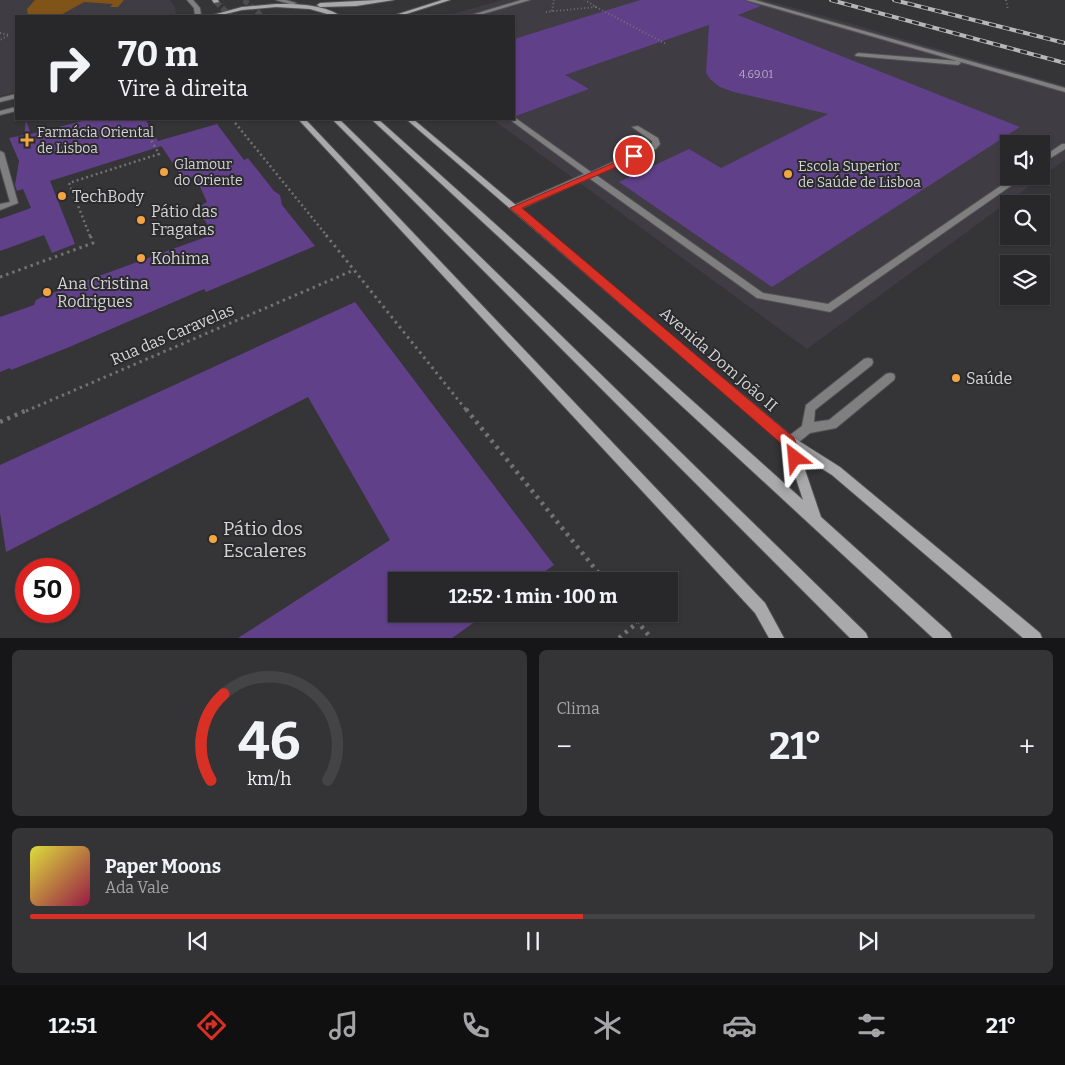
<!DOCTYPE html>
<html lang="pt">
<meta charset="utf-8">
<style>
body{margin:0;font-family:Bitter,serif;background:#343335;color:#f1f3f6;height:100vh;display:flex;flex-direction:column;font-size:19px;white-space:nowrap}
*{box-sizing:border-box;margin:0}
p{font-size:16px;color:#a5a5a8}
.icon{flex:none;width:28px;height:28px;fill:none;stroke:currentColor;stroke-width:2;stroke-linecap:round;stroke-linejoin:round}
.map{position:relative;height:638px;overflow:hidden}
.sheet{display:flex;flex-direction:column;gap:12px;padding:12px;background:#161517;flex:1}
.sheet>*{flex:none}
.hud{position:absolute;left:15px;top:15px;width:500px;height:105px;border-radius:0px;box-shadow:0 1px 4px #0004,0 0 0 1px #444446;background:#282729;color:#f1f3f6;overflow:hidden}
.tools{position:absolute;left:1000px;top:135px;display:grid;gap:10px}
.tools a{display:grid;place-items:center;width:50px;height:50px;border-radius:0px;background:#282729;box-shadow:0 1px 4px #0004,0 0 0 1px #444446;font-size:25px}
.speed{position:absolute;left:15px;top:558px;display:flex;gap:10px;font-size:25px;font-weight:700;text-align:center}
.speed>*{display:grid;place-content:center;width:65px;height:65px;border-radius:50%;background:#282729;box-shadow:0 1px 4px #0004,0 0 0 1px #444446;line-height:1}
.speed .limit{border:8px solid #d22;background:#fff;color:#111}
.pin{position:absolute;display:grid;place-items:center;width:42px;height:42px;color:#fff;margin:-21px;border:2px solid #fff;border-radius:50%;box-shadow:0 1px 5px #0007}
.me{position:absolute;width:55px;margin:-28px;rotate:331deg;stroke-linejoin:round;filter:drop-shadow(0 0 4px #0008)}
.turn{display:flex;align-items:center;gap:18px;height:105px;padding:0 20px;font-size:22px}
.turn .icon{width:65px;height:65px;stroke-width:2.5}
.turn b{display:block;font-size:35px;line-height:42px}
.big{font-size:38px;font-weight:700;line-height:1.1}
.sheet .tile{flex:1;display:flex;flex-direction:column;justify-content:center;gap:8px;min-width:0;padding:0 18px;border-radius:8px;background:#343335}
.sheet .dial{align-items:center;gap:0}
.dial svg{height:130px;overflow:visible;fill:none;stroke:#444446;stroke-width:7;stroke-linecap:round;text-anchor:middle}
.dial text{fill:#f1f3f6;stroke:none}
.song{display:flex;align-items:center;gap:15px}
.cover{width:60px;height:60px;border-radius:8px;background:linear-gradient(135deg,hsl(60 70% 55%),hsl(340 70% 35%))}
.played{height:5px;border-radius:2px;background:linear-gradient(90deg,#d93025 55%,#444446 55%)}
.keys{display:flex;justify-content:space-around;direction:ltr}
.heat{display:flex;justify-content:space-between;align-items:center;font-size:28px;direction:ltr}
.sheet .tiles{flex:1;display:grid;gap:12px;grid-template-columns:1fr 1fr}
.tile:last-child{grid-column:span 2}
.trip{position:absolute;left:388px;top:572px;width:290px;height:50px;border-radius:0px;background:#282729;box-shadow:0 1px 4px #0004,0 0 0 1px #444446;font-weight:700;line-height:50px;text-align:center}
.dock{display:flex;height:80px;justify-content:space-around;align-items:center;background:#101010;color:#a5a5a8}
.dock .icon{width:35px;height:35px}
.dock .on{color:#d93025}
.dock b{font-size:22px;color:#f1f3f6}
.map>svg:first-child{display:block}
.built{fill:#3f3c44;fill-rule:evenodd}
.water{fill:#805418}
.building{fill:#604088}
.lines{fill:none;stroke-linecap:round;stroke-linejoin:round}
.secondary-tunnel{stroke:#4d4c4f;stroke-width:5.5;stroke-dasharray:5.5 3;stroke-linecap:butt}
.service-casing{stroke:#525153;stroke-width:2}
.pedestrian-casing{stroke:#525153;stroke-width:2}
.minor-casing{stroke:#525153;stroke-width:2}
.secondary-casing{stroke:#525153;stroke-width:2}
.path-far3{stroke:#727173;stroke-width:2;stroke-dasharray:1 2.5;stroke-linecap:butt}
.path-far2{stroke:#727173;stroke-width:2.5;stroke-dasharray:2 3;stroke-linecap:butt}
.path-far1{stroke:#727173;stroke-width:3;stroke-dasharray:2.5 4;stroke-linecap:butt}
.path{stroke:#727173;stroke-width:4.5;stroke-dasharray:3 5;stroke-linecap:butt}
.service{fill:#7f7f80;fill-rule:evenodd}
.pedestrian{fill:#7f7f80;fill-rule:evenodd}
.minor{fill:#7f7f80;fill-rule:evenodd}
.secondary{fill:#a9a8aa;fill-rule:evenodd}
.rail-casing{stroke:#b7b6b8;stroke-width:4}
.rail{stroke:#2b2a2d;stroke-width:2.5;stroke-dasharray:7;stroke-linecap:butt}
.route{fill:#d93025;stroke:#8d1f18}
.poi-dot{fill:#f2a541;stroke:#2b2a2d;stroke-width:2}
.labels{text-anchor:middle;stroke-width:4;stroke-linejoin:round;paint-order:stroke}
.far-number-label{font-size:11px;fill:#b7aec2}
.far-poi-label{font-size:14px;fill:#d4d3d5;stroke:#2b2a2d;text-anchor:start}
.poi-label{font-size:16px;fill:#d4d3d5;stroke:#2b2a2d;text-anchor:start}
.street-label{font-size:16px;fill:#d4d3d5;stroke:#2b2a2d}
.near-poi-label{font-size:19px;fill:#d4d3d5;stroke:#2b2a2d;text-anchor:start}
</style>
<div class="map">
<svg width="1065" height="638" viewBox="0 0 1065 638">
<rect width="100%" height="100%" fill="#353437"/>
<path class="built" d="M0 0H170L175 7 176 13 175 16H16V92L0 96Z
M502 0H765L828 17 1065 86V160L807 349 492 119H514V16H446ZM1009 144H1041V176H1009Z"/>
<path class="water" d="M35 0H124L118 7H110L113 4 84 2 59 16H28L27 9Z"/>
<path class="building" d="M640 0H744L761 6 738 15 1020 127 772 287 619 182 689 149 721 168 828 114 734 92 720 87 711 80 706 73 709 25 565 75 589 89 516 116 514 115V39Z
M90 119H145L158 141 217 124 244 160 248 158 274 191 280 195 282 205 315 246 206 292 204 289 67 348 11 370 10 368 0 372V317L34 305 36 300 44 296 214 234 196 208 207 202 195 176 184 180 160 144 162 146 50 181 75 244 52 253 44 235 0 251V219L31 208 23 189 17 191 15 185 19 161 9 138 24 135 26 121 31 134Z
M355 302 554 565 531 581H396V614H486L452 638H238L390 540 308 397 6 552 0 513V465Z"/>
<g class="lines">
<path class="secondary-tunnel" d="M244 0 262 16
M216 2 231 16"/>
<g class="service-casing">
<path id="service" d="M521 0H530L476 16H468Z
M746 0H755L1065 88V92Z
M858 53 958 61 961 63 958 65 856 56 855 55Z
M514 117 591 172 650 145 652 144V141L632 127 638 126 658 138 660 144 656 149 596 175 763 293 828 304 1015 176H1025L830 312 757 298 589 178 518 210H512V206L584 174 509 119H514Z
M1062 144H1065V149L1041 164V158Z
M868 358 872 359 873 362 872 365 815 410 814 422 829 420 886 374 890 373 894 374 895 377 894 380 836 428 810 433 794 446 790 447 786 446 784 442 786 438 802 426 806 405 864 359Z"/>
</g>
<g class="pedestrian-casing">
<path id="pedestrian" d="M0 151 4 153 18 203 0 210V204L10 202 0 167Z"/>
</g>
<g class="minor-casing">
<path id="minor" d="M187 0H193L200 8 201 16H195L194 8Z
M276 0H286L296 3 293 5Z
M16 94V98L0 102V98Z
M16 107V111L0 115V111Z"/>
</g>
<g class="secondary-casing">
<path id="secondary" d="M212 0H218L219 2 214 3Z
M377 0H394L356 6 320 7 317 5 320 3Z
M442 0H450L400 16H392Z
M276 4C297 4 322 4 341 16H334L310 9 276 7 242 10 217 16H209L242 7Z
M298 119H305L765 603 784 638H769L755 613Z
M332 119H339L866 633 868 638H850Z
M371 119H378L803 500 785 445 406 119H413L794 438 840 467 1040 633 1042 638H1023L832 475 800 455 821 517 950 633 952 638H933Z"/>
</g>
<path class="path-far3" d="M1006 0 1008 10
M596 7 666 44
M552 11 554 0
M546 12 596 7 585 0
M0 33 9 35 0 40"/>
<path class="path-far2" d="M232 119 327 236
M90 236 69 183 159 154 150 138"/>
<path class="path-far1" d="M326 235 467 411
M0 277 93 243 90 235
M26 411 354 270"/>
<path class="path" d="M466 409 605 581
M0 422 29 409
M631 614 651 638
M619 638 638 622"/>
<use href="#service" class="service"/>
<use href="#pedestrian" class="pedestrian"/>
<use href="#minor" class="minor"/>
<use href="#secondary" class="secondary"/>
<g class="rail-casing">
<path id="rail" d="M831 0 1065 63
M894 0 1065 43"/>
</g>
<use href="#rail" class="rail"/>
</g>
<path class="route" d="M634 154 638 156 637 158 522 208 794 438 802 458 800 462 795 464 790 462 784 446 510 208Z"/>
<g class="poi-dot">
<path d="M24.5 132.5h5v5h5v5h-5v5h-5v-5h-5v-5h5z"/>
<circle cx="164" cy="172" r="5"/>
<circle cx="788" cy="174" r="5"/>
<circle cx="62" cy="196" r="5"/>
<circle cx="141" cy="220" r="5"/>
<circle cx="141" cy="258" r="5"/>
<circle cx="47" cy="292" r="5"/>
<circle cx="956" cy="378" r="5"/>
<circle cx="213" cy="539" r="5"/>
</g>
<g class="labels">
<g class="far-number-label">
<text x="756" y="78">4.69.01</text>
</g>
<g class="far-poi-label">
<text x="37" y="137">Farmácia Oriental<tspan x="37" dy="16">de Lisboa</tspan></text>
<text x="174" y="169">Glamour<tspan x="174" dy="16">do Oriente</tspan></text>
<text x="798" y="171">Escola Superior<tspan x="798" dy="16">de Saúde de Lisboa</tspan></text>
</g>
<g class="poi-label">
<text x="72" y="202">TechBody</text>
<text x="151" y="217">Pátio das<tspan x="151" dy="18">Fragatas</tspan></text>
<text x="151" y="264">Kohima</text>
<text x="57" y="289">Ana Cristina<tspan x="57" dy="18">Rodrigues</tspan></text>
<text x="966" y="384">Saúde</text>
</g>
<g class="street-label">
<text transform="translate(172 334) rotate(-23)" y="6">Rua das Caravelas</text>
<text transform="translate(719 359) rotate(41)" y="6">Avenida Dom João II</text>
</g>
<g class="near-poi-label">
<text x="223" y="535">Pátio dos<tspan x="223" dy="22">Escaleres</tspan></text>
</g>
</g>
</svg>
<div class="tools">
<a><svg class="icon" aria-label="sound" viewBox="0 0 24 24"><path d="M4 9h4l5-4v14l-5-4H4zM17 9q2 3 0 6"/></svg></a>
<a><svg class="icon" aria-label="search" viewBox="0 0 24 24"><circle cx="10" cy="10" r="6"/><path d="M15 15l6 6"/></svg></a>
<a><svg class="icon" aria-label="layers" viewBox="0 0 24 24"><path d="M12 4l9 5-9 5-9-5zM3 14l9 5 9-5"/></svg></a>
</div>
<div class="speed"><div class="limit">50</div></div>
<div class="pin" style="left:634px;top:156px;background:#d93025"><svg class="icon" aria-label="arrive" viewBox="0 0 24 24"><path d="M6 21V4h12l-3 4 3 4H6"/></svg></div>
<svg class="me" style="left:795px;top:458px" viewBox="-20 -20 40 40"><path d="M0-17L14 15 0 8-14 15z" fill="#d93025" stroke="#fff" stroke-width="4"/></svg>
<div class="trip">12:52 · 1 min · 100 m</div>
<div class="hud">
<div class="turn"><svg class="icon" aria-label="right" viewBox="0 0 24 24"><path d="M7 20v-9h11M14 6l5 5-5 5"/></svg><div><b>70 m</b>Vire à direita</div></div>
</div>
</div>
<section class="sheet">
<div class="tiles">
<div class="tile dial"><svg viewBox="0 0 100 80">
<path d="M14 69A42 42 0 1 1 86 69"/>
<path d="M14 69A42 42 0 0 1 22 16" stroke="#d93025"/>
<text x="50" y="56" font-size="32" font-weight="700">46</text>
<text x="50" y="72" font-size="11">km/h</text>
</svg></div>
<div class="tile"><p>Clima</p>
<div class="heat"><a>−</a><b class="big">21°</b><a>+</a></div>
</div>
<div class="tile">
<div class="song"><i class="cover"></i><div><b>Paper Moons</b><p>Ada Vale</p></div></div>
<div class="played"></div>
<div class="keys"><svg class="icon" aria-label="previous" viewBox="0 0 24 24"><path d="M18 5L8 12l10 7zM5 5v14"/></svg><svg class="icon" aria-label="pause" viewBox="0 0 24 24"><path d="M8 5v14M16 5v14"/></svg><svg class="icon" aria-label="next" viewBox="0 0 24 24"><path d="M6 5l10 7-10 7zM19 5v14"/></svg></div>
</div>
</div>
</section>
<nav class="dock">
<b>12:51</b>
<svg class="icon on" aria-label="directions" viewBox="0 0 24 24"><path d="M12 3l9 9-9 9-9-9zM9 14v-3h6M13 9l2 2-2 2"/></svg>
<svg class="icon" aria-label="music" viewBox="0 0 24 24"><path d="M9 18V5l10-2v13"/><circle cx="6" cy="18" r="3"/><circle cx="16" cy="16" r="3"/></svg>
<svg class="icon" aria-label="phone" viewBox="0 0 24 24"><path d="M5 4h4l2 5-3 2q2 4 5 5l2-3 5 2v4C11 20 4 13 5 4z"/></svg>
<svg class="icon" aria-label="climate" viewBox="0 0 24 24"><path d="M12 3v18M4 7l16 10M4 17L20 7"/></svg>
<svg class="icon" aria-label="car" viewBox="0 0 24 24"><path d="M5 17H2v-5l4-1 3-4h7l3 4 3 1v5h-3M9 17h6M6 11h13"/><circle cx="7" cy="17" r="2"/><circle cx="17" cy="17" r="2"/></svg>
<svg class="icon" aria-label="filters" viewBox="0 0 24 24"><path d="M4 7h16M4 17h16"/><circle cx="9" cy="7" r="2"/><circle cx="15" cy="17" r="2"/></svg>
<b>21°</b>
</nav>
